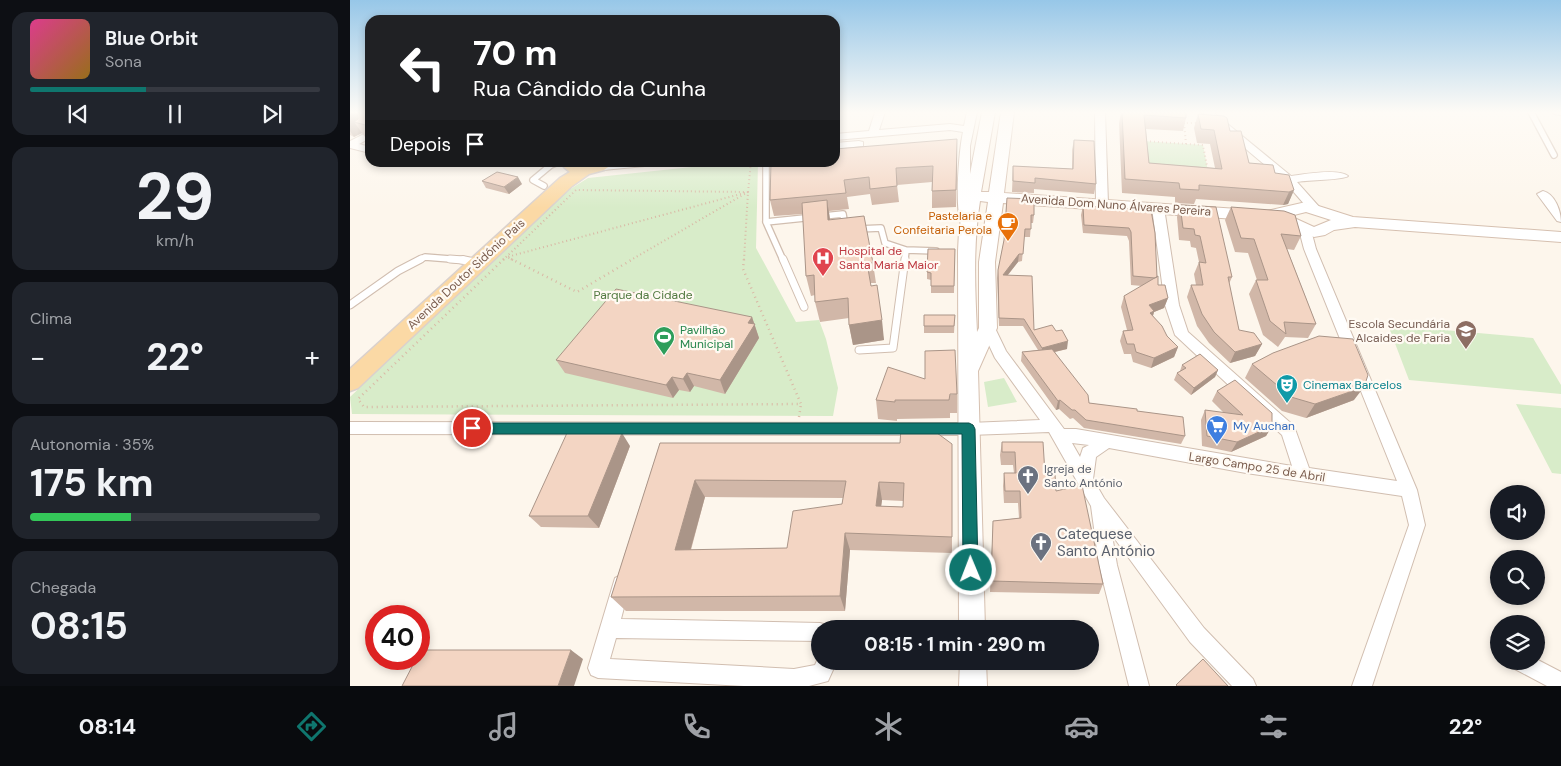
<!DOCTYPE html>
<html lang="pt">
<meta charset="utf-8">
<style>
body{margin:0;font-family:"DM Sans",sans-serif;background:#20242c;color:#f1f3f6;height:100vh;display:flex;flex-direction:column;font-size:19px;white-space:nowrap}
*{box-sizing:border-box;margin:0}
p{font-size:16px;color:#9ea1a6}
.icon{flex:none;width:28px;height:28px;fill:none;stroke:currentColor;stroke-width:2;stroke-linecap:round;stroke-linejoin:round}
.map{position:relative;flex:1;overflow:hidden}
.details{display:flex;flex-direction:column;gap:12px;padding:12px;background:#0d0f14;width:350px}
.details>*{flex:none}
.guide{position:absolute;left:15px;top:15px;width:475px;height:152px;border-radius:15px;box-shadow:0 2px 8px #0003;background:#202124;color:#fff;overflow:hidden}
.fabs{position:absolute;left:1140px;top:485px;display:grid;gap:10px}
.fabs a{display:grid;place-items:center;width:55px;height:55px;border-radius:50%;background:#171b24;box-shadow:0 2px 8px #0003;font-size:25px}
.speed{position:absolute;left:15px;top:605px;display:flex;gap:10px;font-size:25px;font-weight:700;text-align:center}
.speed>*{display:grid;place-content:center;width:65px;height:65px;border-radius:50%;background:#171b24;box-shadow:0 2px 8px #0003;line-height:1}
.speed .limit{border:8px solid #d22;background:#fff;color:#111}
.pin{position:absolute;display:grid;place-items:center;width:42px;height:42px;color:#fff;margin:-21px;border:2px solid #fff;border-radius:50%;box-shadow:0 1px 5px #0007}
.me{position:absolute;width:55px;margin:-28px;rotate:359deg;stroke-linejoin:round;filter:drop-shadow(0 0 4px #0008)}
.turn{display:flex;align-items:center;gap:18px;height:105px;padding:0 25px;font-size:22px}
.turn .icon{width:65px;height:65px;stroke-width:2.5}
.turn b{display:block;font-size:35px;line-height:42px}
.then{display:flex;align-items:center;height:48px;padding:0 25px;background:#0003;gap:10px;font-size:19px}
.big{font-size:38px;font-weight:700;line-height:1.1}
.details .tile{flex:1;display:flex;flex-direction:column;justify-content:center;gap:8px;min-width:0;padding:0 18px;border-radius:15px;background:#20242c}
.details .dial{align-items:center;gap:0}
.dial b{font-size:65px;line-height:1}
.song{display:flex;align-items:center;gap:15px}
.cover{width:60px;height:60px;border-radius:8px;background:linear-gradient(135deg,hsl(330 70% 55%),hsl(40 70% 35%))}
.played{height:5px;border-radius:2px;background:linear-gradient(90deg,#0f766e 40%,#363941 40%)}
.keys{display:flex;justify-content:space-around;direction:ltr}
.heat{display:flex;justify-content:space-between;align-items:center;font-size:28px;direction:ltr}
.charge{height:8px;border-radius:4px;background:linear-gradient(90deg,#34c759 35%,#363941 0)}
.trip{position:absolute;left:461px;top:620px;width:288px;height:50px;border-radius:25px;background:#171b24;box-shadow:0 2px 8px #0003;font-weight:700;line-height:50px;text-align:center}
.tabs{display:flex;height:80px;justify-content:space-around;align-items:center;background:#090b0e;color:#9ea1a6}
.tabs .icon{width:35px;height:35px}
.tabs .selected{color:#0f766e}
.tabs b{font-size:22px;color:#f1f3f6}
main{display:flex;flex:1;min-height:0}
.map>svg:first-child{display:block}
.green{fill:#d8ecc9}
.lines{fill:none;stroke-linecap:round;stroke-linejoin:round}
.lane-far1-casing{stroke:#d1beb0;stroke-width:8}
.lane-casing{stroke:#d1beb0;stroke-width:9}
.street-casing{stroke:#d1beb0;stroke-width:2}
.secondary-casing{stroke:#d6c0b0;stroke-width:2}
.primary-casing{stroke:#dad1cd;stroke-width:3}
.path-far1{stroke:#d9b8a5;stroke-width:2;stroke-dasharray:1 3;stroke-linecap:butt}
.path{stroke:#d9b8a5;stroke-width:2.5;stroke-dasharray:1 4;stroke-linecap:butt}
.lane-far1{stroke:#fff;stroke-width:5.5}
.lane{stroke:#fff;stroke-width:7}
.street{fill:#fff;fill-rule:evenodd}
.secondary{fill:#fff;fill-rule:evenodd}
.primary{fill:#fbd9a5;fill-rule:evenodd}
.wall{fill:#d1b7a8;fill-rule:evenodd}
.shaded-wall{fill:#aa9588}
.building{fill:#f3d5c3;stroke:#aa9588;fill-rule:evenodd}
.route{fill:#0f766e;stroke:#0a4d48}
.labels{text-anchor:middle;stroke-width:4.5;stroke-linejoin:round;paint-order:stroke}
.street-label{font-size:12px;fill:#7a5c4d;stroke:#fffaf3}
.food-label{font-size:12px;fill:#c56008;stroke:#fffaf3;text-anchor:end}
.health-label{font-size:12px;fill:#be3a42;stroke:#fffaf3;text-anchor:start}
.park-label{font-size:12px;fill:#537a41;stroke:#fffaf3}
.education-label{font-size:12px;fill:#785e54;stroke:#fffaf3;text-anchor:end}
.leisure-label{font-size:12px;fill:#27864d;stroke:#fffaf3;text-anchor:start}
.culture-label{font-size:12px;fill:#0d838f;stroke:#fffaf3;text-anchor:start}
.shop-label{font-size:12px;fill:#366cbe;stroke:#fffaf3;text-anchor:start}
.worship-label{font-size:12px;fill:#5b616d;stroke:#fffaf3;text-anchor:start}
.near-worship-label{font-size:15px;fill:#5b616d;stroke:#fffaf3;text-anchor:start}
</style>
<main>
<section class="details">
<div class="tile">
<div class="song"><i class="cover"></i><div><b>Blue Orbit</b><p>Sona</p></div></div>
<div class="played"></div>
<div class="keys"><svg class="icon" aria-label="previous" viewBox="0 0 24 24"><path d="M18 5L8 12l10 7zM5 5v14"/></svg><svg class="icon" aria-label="pause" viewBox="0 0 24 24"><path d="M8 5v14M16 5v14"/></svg><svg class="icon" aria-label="next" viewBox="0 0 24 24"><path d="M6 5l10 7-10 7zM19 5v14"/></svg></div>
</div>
<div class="tile dial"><b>29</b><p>km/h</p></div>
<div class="tile"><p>Clima</p>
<div class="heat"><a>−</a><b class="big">22°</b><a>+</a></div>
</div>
<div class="tile"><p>Autonomia · 35%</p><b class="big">175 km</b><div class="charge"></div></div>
<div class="tile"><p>Chegada</p><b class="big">08:15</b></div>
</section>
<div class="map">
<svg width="1211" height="686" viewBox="0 0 1211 686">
<rect width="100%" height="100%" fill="#fdf6ec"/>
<path class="green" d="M792 141 853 145 860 182 795 177Z
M389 162 408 163 406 248 446 322 469 320 476 339 488 388 483 416 2 414 0 397 214 193 238 178Z
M1038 325 1183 338 1211 385V394L1059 380Z
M654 378 667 402 638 407 634 382Z
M1166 404 1211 408V474L1202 473Z"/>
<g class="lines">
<g class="lane-far1-casing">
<path id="lane-far1" d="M1181 112 1204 155
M416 162V222L493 214 495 226
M194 186 183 180 201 165 208 162
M416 222 433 260
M508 229 531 228 535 243 556 250 586 251
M69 260 75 257 113 260
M555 260 556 250"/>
</g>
<g class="lane-casing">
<path id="lane" d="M100 259 113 260
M433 259 454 307
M0 305 48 271 71 259
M509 350 543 348 555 259"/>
</g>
<g class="street-casing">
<path id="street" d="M525 112H535L529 130 600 124 614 126 617 112H627L620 146V206L622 223 620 226H612C604 210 609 150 613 132L600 130 485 140V134L519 131Z
M745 112H755L758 204 752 207 746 204Z
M852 112H863L941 176C954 174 989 168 998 176 994 180 957 180 947 182L972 210 966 214 962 213 935 182Z
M1202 112H1211V115L1204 114Z
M20 131V138L9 144 20 147V153L0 148V141Z
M509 141 513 142V146L485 149V143Z
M267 162H310L305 165 243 171 238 168 243 165Z
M1193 191C1205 194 1211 211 1211 222L1207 221 1187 194Z
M808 204 814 208 829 305 838 332 944 426 959 468 1047 481 954 249 949 230 955 226 961 230 966 249 1067 490 1075 525 1022 686H1002L1059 525 1052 496 896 473 759 448 746 457 743 479 754 498 854 628 903 679 906 686H882L840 642 762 535 767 565 799 686H779L749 565 741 506 699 432 619 435 0 434V422L619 423 690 420 645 358 631 328 633 324H643L656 351 714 429H726L942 466 932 435 825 335 815 305 802 208ZM722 443 739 445 733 448 730 457Z
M113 256 132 260 134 263 128 267 109 263 107 260 109 257Z
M271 575 277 578 280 584 271 619 470 623 477 625 478 629H470V641L266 638 260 659 444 669 465 665 470 654V661H487L478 681 459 686H394L248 678 241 675 238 668 265 578Z
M1186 659 1211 672V686H1197L1163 668 1160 661H1186Z"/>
</g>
<g class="secondary-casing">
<path id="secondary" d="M632 112H645L631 192H639L651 112H664L654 193 917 211 956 202 1003 217 1211 232V242L1005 227 984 230 975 235 964 237 931 224 915 221 653 203 645 262 647 328 628 371 635 629H609L608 251 609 231ZM630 201 638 202 629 262V328L627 332C625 288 623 245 630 201ZM956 212 981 220 964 227 940 216Z
M610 661H636L637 686H609Z"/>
</g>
<g class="primary-casing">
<path id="primary" d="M224 162 235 165 265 162 254 170 239 174 222 186 8 388 0 391V369L210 178 220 172 214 167 216 164Z"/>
</g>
<path class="path-far1" d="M792 141 853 145 860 182 795 177Z
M836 144 834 123H848
M398 192 401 162
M153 260 226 190 398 192 394 260
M163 260 157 257 398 192 281 260"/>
<path class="path" d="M154 259 8 399 14 407 451 404 393 269 394 259
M161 259 227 292 283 259
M449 417 451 404"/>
<use href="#lane-far1" class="lane-far1"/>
<use href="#lane" class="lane"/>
<use href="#street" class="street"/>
<use href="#secondary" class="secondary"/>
<use href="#primary" class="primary"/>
</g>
<path class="wall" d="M0 112H20V141H18L12 133 4 137 0 135Z
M771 112H836V118L833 131 796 129 799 163 865 168 860 144 847 143 844 128 848 114 880 131 899 163 925 173 944 190 938 204 933 205 846 199 844 204 825 203V197L772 193 769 123Z
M607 139 606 207 582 208V182L547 185 549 202 522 205 520 194 497 197 499 209 479 211 480 220 523 263 526 283H520L534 340 503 345 499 325V318L470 322 465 302V295L461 296 456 276 453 214 424 216 420 200Z
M724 140 746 184 744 194 684 189V193L662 192 663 166 722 169V150Z
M132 181 172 184 159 194 136 188Z
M657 198 684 215 683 223H681L680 237H674L672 261 668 262 658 275 684 330 717 349 705 352 739 403 787 411 835 436 831 444 734 428 723 418 720 419 709 409 706 410 671 361 672 352 688 350 673 326H649L647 278 648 270 654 240Z
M830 205 882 277 879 284 889 330 912 344 905 356 880 363 859 343 847 326 837 297 841 285H846L844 274 849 262 846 248 841 247 840 241 829 240 827 217Z
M733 206 801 210 808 285 818 298 814 308 804 312 803 316 817 336 828 347 824 357 801 368 783 362 781 354H774L770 341 773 331 777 330 771 307 774 296 792 286 781 285 779 241 777 236 733 233 731 215Z
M881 207 951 236 944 250 937 249 966 324 958 338 935 337 928 347 913 335 899 294 906 280H907L898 253 885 252 875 220Z
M605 249 604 293H581V280L577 279V272Z
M605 315 604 333H574V326Z
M402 317 409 338 375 394 344 386 340 392 329 390 323 398 215 373 206 360Z
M902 364 1004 400 956 418 932 411 895 378Z
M832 365 868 370 865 377 841 395 824 380 827 373 830 371Z
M867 391 922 426 916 436 881 452 852 446 851 420 855 410 874 413 862 401Z
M607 394V413H600V418L547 419V421L528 419 526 400Z
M652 442 695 474 706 491 753 584 749 594 640 592 643 521 669 518 668 503H654L653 486 654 473H664L663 465H651L650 455Z
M310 443 602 444V553L500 550 495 611H276L261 597ZM355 497 493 498 492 504 437 548 341 550ZM532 500 553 501V507L531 506Z
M280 446 249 528 191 527 179 516Z"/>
<path class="shaded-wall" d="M2 112H8L18 126 4 122 12 133 4 137 0 131V113Z
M168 177 172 184 159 194 154 187Z
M944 190 938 204 933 205 939 192Z
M477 200 480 220H478Z
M669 254 668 262 652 282 653 275Z
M818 298 814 308 804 312 801 322 799 305Z
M402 317 409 338 375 394 370 380 398 323Z
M532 320 534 340 503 345 499 325Z
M718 341 717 349 691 355 692 348Z
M912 344 905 356 880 363 885 352Z
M828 347 824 357 801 368 804 358Z
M868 370 865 377 841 395 844 388Z
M337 373 344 386 340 392 333 379Z
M322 377 329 390 323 398 316 385Z
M1014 387 1004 400 956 418 965 404Z
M710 400 709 409 706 410 708 401Z
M922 426 916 436 881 452 887 442Z
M272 433 280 446 249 528 238 516Z
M345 480 355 497 336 566 325 550Z
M529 482 532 500 529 523 526 506Z
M495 533 500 550 495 611 490 596Z
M221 650 233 659 224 686H208Z"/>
<path class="building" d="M7 112H20V125L19 126 4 122 8 119Z
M772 112H836V118L794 115 799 163 872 169 864 130 851 129 848 114 874 116 877 118 880 131H891L899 163 923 165 925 173 939 175 944 190 939 192 849 185V190L830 189 829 183 775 179Z
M607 139 606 190 582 191 583 166 546 168 547 186 520 189 519 177 494 180 496 193 420 200 421 162H485V149Z
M724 140 744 141 746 184 685 178V183L663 181V166L723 169Z
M147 172 168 177 154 187 132 181Z
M657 198 684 199V215H681V229H675L673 254H669L653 275 682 276 684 330 702 325 706 331 712 330 718 341 692 348 674 319 649 318 648 270 654 240Z
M477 200 478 220 514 216 523 263H517L521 286 527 285 532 320 499 325 498 298 465 302 464 275 456 276 452 203Z
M830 205 866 207 882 277H878L889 330 904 333 912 344 885 352 864 332 852 314 841 285H853L849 262 856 263 850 236 845 235 844 229 833 228Z
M733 206 801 210 805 233 807 277 805 278 783 276 781 232 779 228 734 225Z
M881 207 934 211 945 215 951 236 931 234 966 324 934 322 936 334 920 321 906 280H918L904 239 891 238Z
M578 249H605L604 286H581V273L577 272Z
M808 276V285H815L818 298 799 305 804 311 800 313 812 326 817 336 828 347 804 358 786 352 784 344H777L773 331 783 330 774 296Z
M266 289 402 317 398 323 405 324 370 380 337 373 333 379 322 377 316 385 206 360Z
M574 315H605L604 326H574Z
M969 336 1003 339 1018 375 1014 387 965 404 941 397 902 364 923 353Z
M702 349 738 395 739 403 787 409V411L833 417 835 436 736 420 725 410H722L710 400 708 401 672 352Z
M605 350 607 394H600L599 400H545V402L526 400 538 367 575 379V351Z
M850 354 868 370 844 388 827 373 836 368 832 365Z
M885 380 922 413V426L887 442 857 436 855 410 893 415 867 391Z
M551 429 583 430 602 444V537L495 533 490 596 261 597 310 443H550ZM345 480 496 481 492 504 443 511 437 548 325 550ZM529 482 554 483 553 507 526 506Z
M217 433H272L238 516H179Z
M652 442H693L695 474H705L706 491 732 485 753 584 641 581 643 521 671 518 670 491H655L654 473H666L665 452H652Z
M70 650H221L208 686H52L66 659H69V653Z
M853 659 878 686H827L826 685Z"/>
<linearGradient id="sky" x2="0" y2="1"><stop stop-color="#97c7e8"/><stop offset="0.54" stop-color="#fefbf6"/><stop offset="1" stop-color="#fefbf6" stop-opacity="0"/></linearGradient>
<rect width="1211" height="208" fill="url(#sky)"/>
<path class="route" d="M122 423H619L623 425 625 429 628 570 626 575 621 577 616 575 613 570 612 434H122L118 432 116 428 118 425Z"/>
<defs>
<g id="cafe-pin" transform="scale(1.125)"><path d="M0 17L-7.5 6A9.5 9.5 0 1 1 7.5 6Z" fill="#e8710a" stroke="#fffaf3"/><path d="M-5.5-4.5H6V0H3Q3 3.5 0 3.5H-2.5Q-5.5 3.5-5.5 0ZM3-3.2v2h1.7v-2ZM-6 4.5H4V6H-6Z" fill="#fff"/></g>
<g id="hospital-pin" transform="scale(1.125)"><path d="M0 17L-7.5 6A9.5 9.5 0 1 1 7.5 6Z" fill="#e0444e" stroke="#fffaf3"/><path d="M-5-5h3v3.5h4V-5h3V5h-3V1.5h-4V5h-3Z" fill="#fff"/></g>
<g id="school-pin" transform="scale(1.125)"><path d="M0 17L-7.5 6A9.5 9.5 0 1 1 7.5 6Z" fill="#8d6e63" stroke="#fffaf3"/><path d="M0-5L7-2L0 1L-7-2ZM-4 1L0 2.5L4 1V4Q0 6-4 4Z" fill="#fff"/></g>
<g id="stadium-pin" transform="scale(1.125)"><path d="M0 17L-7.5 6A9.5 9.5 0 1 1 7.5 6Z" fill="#2e9e5b" stroke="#fffaf3"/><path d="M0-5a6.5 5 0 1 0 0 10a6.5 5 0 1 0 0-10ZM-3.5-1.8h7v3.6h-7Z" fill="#fff"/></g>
<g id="theatre-pin" transform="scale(1.125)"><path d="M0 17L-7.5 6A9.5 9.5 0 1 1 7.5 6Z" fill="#0f9aa8" stroke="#fffaf3"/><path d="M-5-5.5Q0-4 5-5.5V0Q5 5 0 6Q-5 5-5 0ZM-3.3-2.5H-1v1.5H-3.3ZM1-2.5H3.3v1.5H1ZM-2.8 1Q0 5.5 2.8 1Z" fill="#fff"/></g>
<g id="supermarket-pin" transform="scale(1.125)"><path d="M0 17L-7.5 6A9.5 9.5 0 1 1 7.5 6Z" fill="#3f7fe0" stroke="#fffaf3"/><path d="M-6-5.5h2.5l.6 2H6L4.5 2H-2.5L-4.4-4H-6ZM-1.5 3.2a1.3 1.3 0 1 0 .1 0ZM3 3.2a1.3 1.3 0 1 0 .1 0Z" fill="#fff"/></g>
<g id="church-pin" transform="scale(1.125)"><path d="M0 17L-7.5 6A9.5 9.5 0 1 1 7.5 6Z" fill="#6b7280" stroke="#fffaf3"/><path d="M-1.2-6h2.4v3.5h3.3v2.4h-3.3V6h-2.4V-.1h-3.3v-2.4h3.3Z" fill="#fff"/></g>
</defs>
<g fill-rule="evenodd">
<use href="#cafe-pin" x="658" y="223"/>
<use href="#hospital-pin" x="473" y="258"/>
<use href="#school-pin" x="1116" y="331"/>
<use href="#stadium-pin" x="314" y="337"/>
<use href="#theatre-pin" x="937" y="385"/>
<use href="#supermarket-pin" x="867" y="426"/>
<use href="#church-pin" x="678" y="476"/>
<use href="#church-pin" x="691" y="543"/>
</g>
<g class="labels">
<g class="street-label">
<text transform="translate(766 205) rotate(4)" y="4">Avenida Dom Nuno Álvares Pereira</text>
<text transform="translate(116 274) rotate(-43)" y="4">Avenida Doutor Sidónio Pais</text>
<text transform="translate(907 467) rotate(9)" y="4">Largo Campo 25 de Abril</text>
</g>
<g class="food-label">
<text x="642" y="220">Pastelaria e<tspan x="642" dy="14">Confeitaria Perola</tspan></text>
</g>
<g class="health-label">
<text x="489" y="255">Hospital de<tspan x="489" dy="14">Santa Maria Maior</tspan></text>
</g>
<g class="park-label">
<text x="293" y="299">Parque da Cidade</text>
</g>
<g class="education-label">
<text x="1100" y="328">Escola Secundária<tspan x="1100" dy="14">Alcaides de Faria</tspan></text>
</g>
<g class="leisure-label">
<text x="330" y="334">Pavilhão<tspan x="330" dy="14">Municipal</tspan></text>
</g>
<g class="culture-label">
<text x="953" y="389">Cinemax Barcelos</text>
</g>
<g class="shop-label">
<text x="883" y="430">My Auchan</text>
</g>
<g class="worship-label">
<text x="694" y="473">Igreja de<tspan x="694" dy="14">Santo António</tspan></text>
</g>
<g class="near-worship-label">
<text x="707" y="539">Catequese<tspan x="707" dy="17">Santo António</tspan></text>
</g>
</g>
</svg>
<div class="fabs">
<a><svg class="icon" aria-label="sound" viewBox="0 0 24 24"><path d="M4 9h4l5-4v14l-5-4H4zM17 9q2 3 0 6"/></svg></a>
<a><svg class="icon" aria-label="search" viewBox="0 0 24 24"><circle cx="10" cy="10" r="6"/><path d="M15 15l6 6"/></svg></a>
<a><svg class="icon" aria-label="layers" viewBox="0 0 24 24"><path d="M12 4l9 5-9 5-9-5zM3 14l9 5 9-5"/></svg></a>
</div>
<div class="speed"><div class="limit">40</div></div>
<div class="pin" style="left:122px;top:428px;background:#d93025"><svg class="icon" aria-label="arrive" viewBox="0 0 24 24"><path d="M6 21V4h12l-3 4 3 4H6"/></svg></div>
<svg class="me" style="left:621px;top:570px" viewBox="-20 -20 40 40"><circle r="17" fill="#0f766e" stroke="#fff" stroke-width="3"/><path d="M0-11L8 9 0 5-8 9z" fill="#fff"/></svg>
<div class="trip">08:15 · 1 min · 290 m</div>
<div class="guide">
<div class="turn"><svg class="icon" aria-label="left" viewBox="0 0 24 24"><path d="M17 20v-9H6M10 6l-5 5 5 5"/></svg><div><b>70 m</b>Rua Cândido da Cunha</div></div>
<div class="then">Depois<svg class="icon" aria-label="arrive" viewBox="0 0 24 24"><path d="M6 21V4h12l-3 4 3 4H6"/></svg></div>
</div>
</div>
</main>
<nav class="tabs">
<b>08:14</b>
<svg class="icon selected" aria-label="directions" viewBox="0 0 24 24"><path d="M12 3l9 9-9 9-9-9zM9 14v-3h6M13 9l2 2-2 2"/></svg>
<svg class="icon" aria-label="music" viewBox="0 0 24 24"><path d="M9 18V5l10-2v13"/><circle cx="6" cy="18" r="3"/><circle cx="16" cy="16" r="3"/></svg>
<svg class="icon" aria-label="phone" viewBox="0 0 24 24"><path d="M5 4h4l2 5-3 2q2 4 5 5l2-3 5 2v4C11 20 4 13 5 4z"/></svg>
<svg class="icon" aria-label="climate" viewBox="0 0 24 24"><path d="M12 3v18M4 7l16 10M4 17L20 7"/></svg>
<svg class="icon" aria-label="car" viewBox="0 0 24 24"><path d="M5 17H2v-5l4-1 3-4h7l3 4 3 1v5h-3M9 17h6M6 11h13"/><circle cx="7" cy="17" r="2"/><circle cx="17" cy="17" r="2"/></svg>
<svg class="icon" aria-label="filters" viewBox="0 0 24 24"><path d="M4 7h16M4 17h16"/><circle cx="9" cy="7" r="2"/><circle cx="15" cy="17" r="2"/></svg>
<b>22°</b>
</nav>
